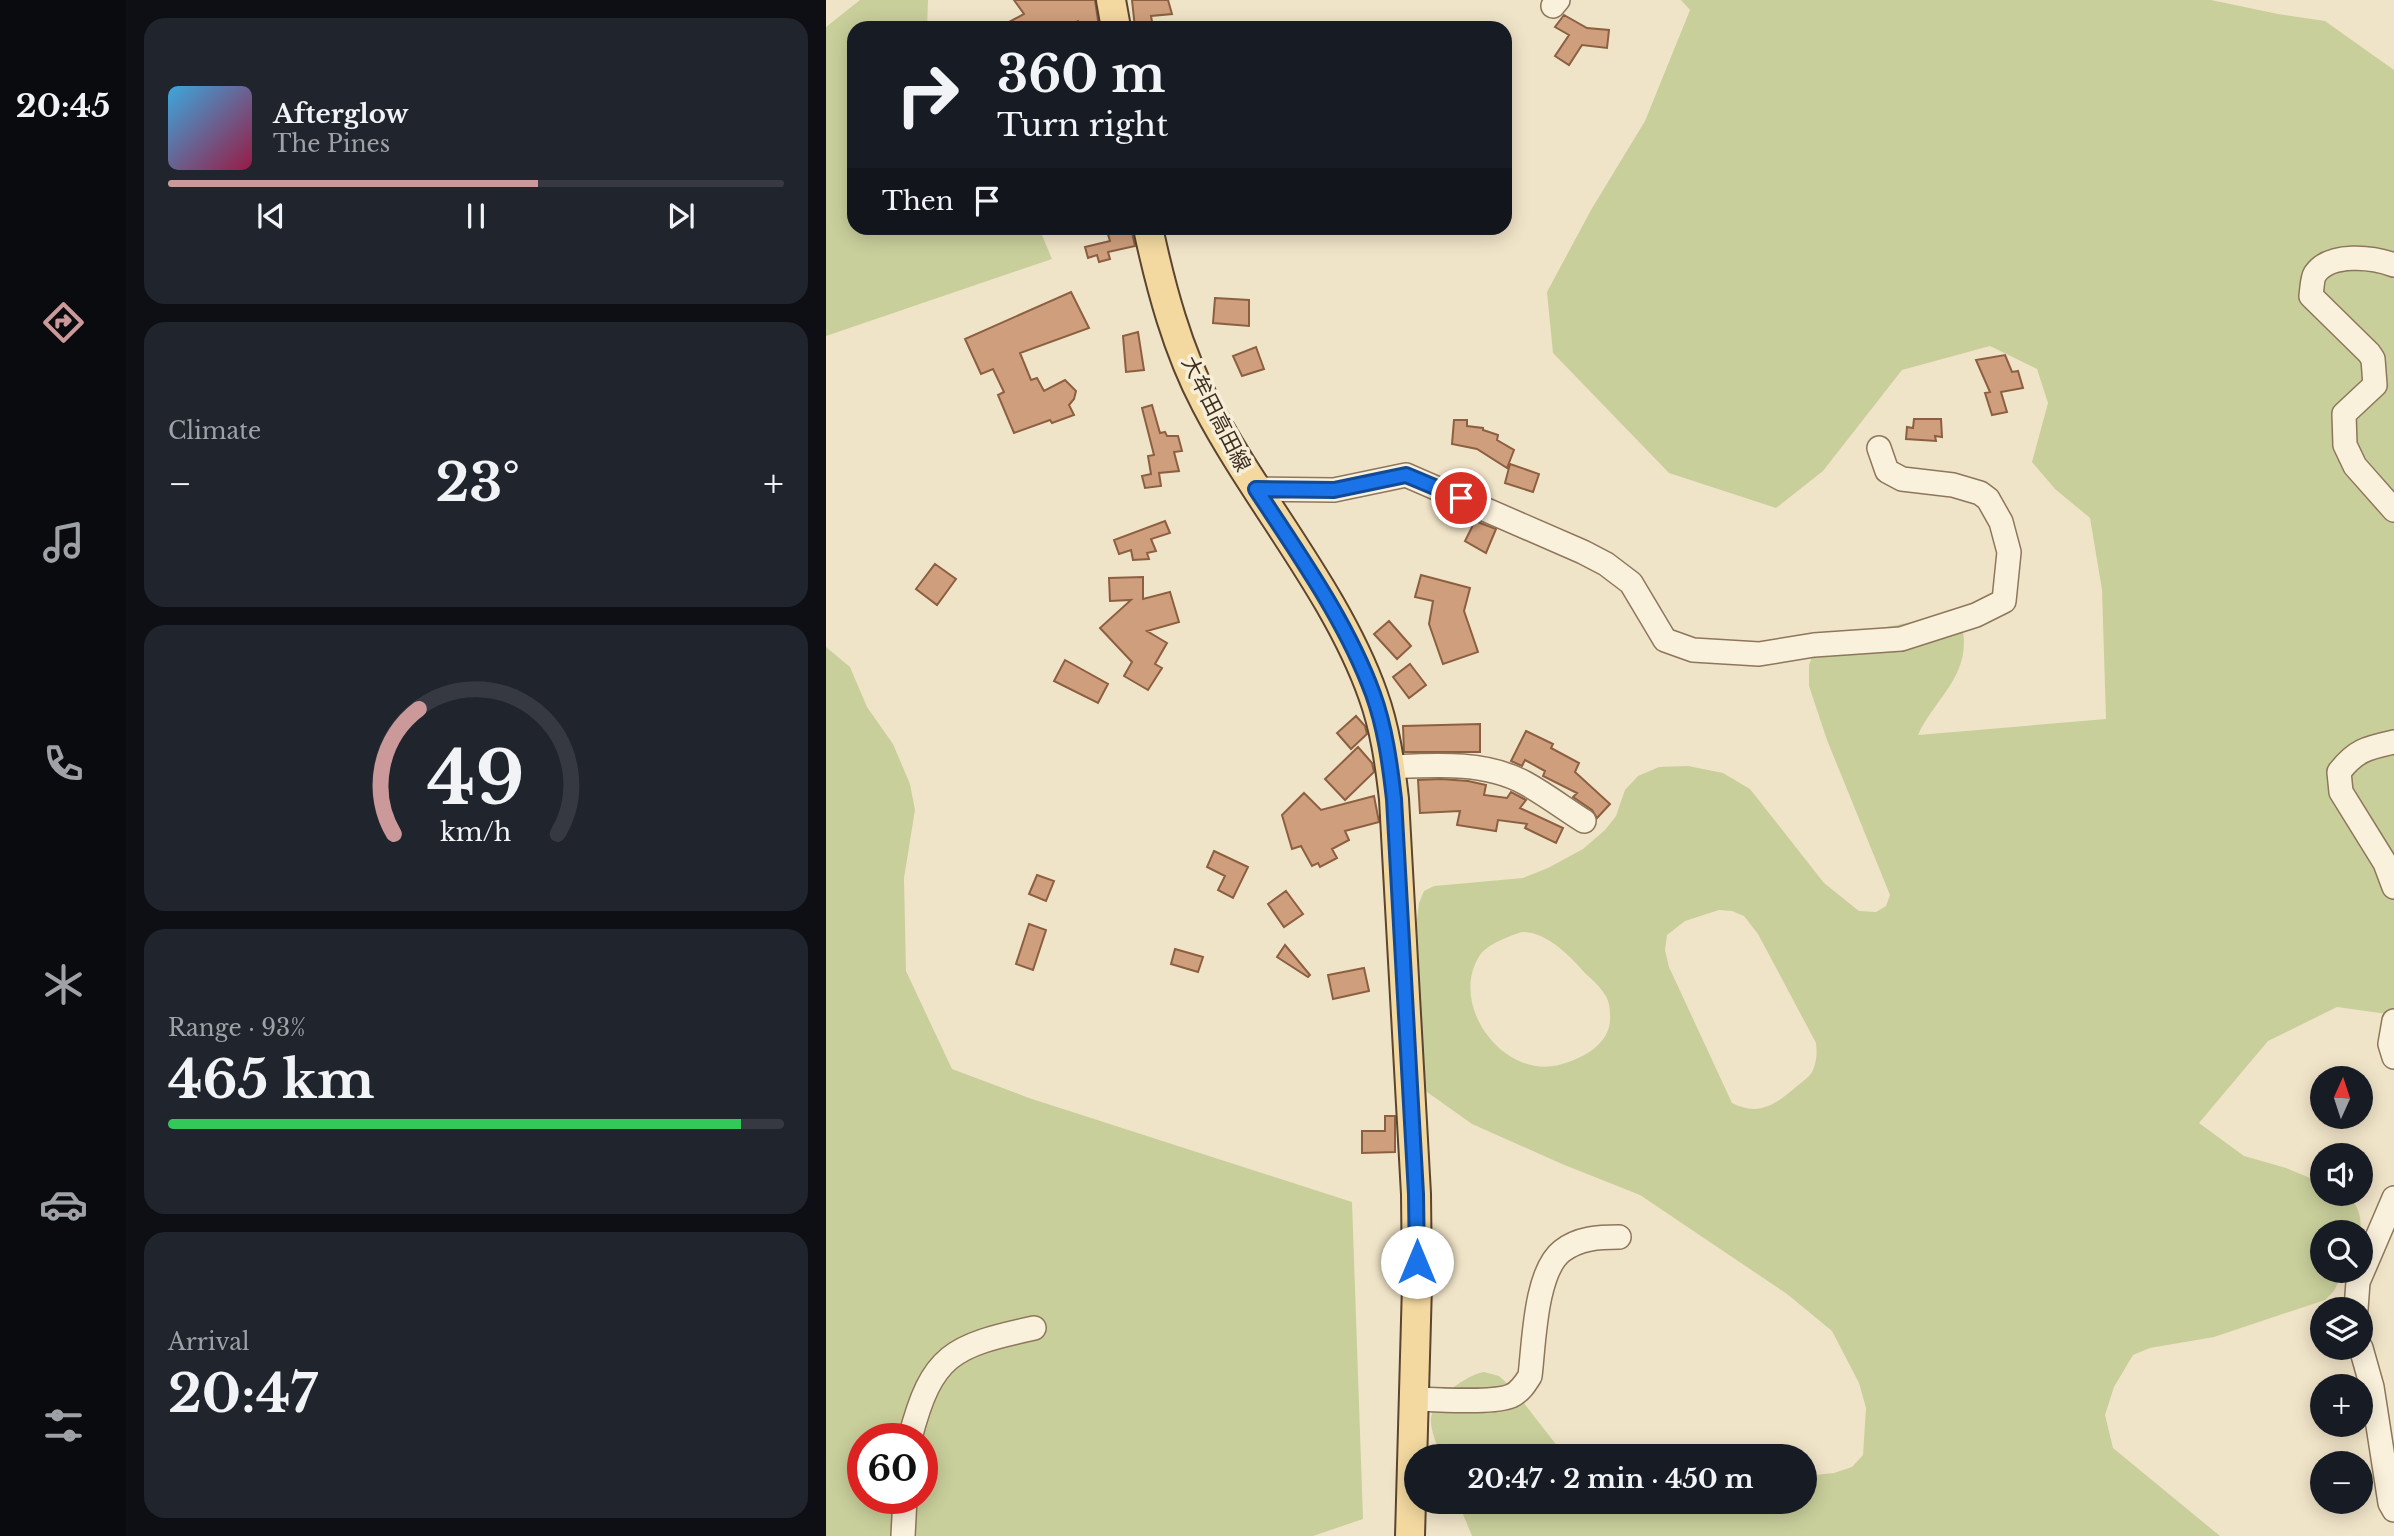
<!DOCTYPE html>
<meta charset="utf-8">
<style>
body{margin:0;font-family:"Libre Baskerville","Noto Sans JP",serif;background:#20242c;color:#f1f3f6;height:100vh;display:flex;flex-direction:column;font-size:26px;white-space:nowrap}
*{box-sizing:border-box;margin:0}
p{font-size:23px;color:#9ea1a6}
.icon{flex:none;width:38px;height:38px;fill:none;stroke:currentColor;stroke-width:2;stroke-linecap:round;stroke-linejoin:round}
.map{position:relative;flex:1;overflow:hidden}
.details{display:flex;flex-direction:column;gap:18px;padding:18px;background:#0d0f14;width:700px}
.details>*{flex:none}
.hud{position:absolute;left:21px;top:21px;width:665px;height:214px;border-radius:21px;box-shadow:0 4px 18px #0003;background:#171b24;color:#f1f3f6;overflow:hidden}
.needle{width:46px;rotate:3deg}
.buttons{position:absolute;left:1484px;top:1066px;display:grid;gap:14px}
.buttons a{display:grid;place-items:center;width:63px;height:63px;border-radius:50%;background:#171b24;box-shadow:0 4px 18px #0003;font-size:35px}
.speed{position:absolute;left:21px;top:1423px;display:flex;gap:14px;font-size:35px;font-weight:700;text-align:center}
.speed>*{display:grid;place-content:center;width:91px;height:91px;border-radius:50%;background:#171b24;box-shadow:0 4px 18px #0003;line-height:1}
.speed .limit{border:10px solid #d22;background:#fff;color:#111}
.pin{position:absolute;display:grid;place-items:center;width:60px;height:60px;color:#fff;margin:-30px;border:4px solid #fff;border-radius:50%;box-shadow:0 2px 7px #0007}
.me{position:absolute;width:77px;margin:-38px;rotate:0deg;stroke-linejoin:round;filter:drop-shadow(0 0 5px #0008)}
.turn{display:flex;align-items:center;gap:24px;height:147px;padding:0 35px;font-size:32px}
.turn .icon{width:91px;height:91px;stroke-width:2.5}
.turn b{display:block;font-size:49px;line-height:60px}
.then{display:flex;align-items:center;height:66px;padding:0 35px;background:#0003;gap:14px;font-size:26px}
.big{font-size:52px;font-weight:700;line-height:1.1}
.details .tile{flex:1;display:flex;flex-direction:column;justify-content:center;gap:10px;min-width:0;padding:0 24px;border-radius:21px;background:#20242c}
.details .dial{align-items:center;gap:0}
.dial svg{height:182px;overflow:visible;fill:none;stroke:#363941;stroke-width:7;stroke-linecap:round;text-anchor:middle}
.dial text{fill:#f1f3f6;stroke:none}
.song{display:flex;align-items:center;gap:21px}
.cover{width:84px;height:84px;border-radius:10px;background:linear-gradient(135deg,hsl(200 70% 55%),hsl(340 70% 35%))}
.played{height:7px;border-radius:4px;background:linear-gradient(90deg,#cc999b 60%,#363941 60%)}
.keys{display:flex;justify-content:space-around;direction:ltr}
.heat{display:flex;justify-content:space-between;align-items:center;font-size:38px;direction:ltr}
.charge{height:10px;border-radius:5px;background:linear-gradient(90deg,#34c759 93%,#363941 0)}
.trip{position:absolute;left:578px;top:1444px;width:413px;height:70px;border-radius:35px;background:#171b24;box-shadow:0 4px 18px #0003;font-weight:700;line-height:70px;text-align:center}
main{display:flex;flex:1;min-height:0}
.tab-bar{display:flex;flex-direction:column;width:126px;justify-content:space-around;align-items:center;background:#090b0e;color:#9ea1a6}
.tab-bar .icon{width:49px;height:49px}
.tab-bar .selected{color:#cc999b}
.tab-bar b{font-size:32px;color:#f1f3f6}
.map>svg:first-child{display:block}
.green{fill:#c9cf9b;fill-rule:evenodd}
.building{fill:#cf9f7d;stroke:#8d5f41;stroke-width:2}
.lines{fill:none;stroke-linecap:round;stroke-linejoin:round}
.minor-casing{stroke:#8d765c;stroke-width:26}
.major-casing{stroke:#5b4430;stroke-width:32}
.minor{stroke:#faf1dc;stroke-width:23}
.major{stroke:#f3d9a0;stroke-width:28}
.route-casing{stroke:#114b97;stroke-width:18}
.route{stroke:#1a73e8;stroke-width:12}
.labels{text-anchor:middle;stroke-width:7;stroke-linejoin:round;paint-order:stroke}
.street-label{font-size:21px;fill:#3d2e20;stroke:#f7eed8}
</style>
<main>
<nav class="tab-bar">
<b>20:45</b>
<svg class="icon selected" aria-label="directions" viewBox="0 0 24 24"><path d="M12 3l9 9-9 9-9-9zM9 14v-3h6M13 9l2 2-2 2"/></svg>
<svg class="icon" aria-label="music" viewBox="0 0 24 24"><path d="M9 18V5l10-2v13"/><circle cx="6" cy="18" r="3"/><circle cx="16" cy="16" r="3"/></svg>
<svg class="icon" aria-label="phone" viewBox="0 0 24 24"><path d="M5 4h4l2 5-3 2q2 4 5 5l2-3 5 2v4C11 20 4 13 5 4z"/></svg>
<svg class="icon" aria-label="climate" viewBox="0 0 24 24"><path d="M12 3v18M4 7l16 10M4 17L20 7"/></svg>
<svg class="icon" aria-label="car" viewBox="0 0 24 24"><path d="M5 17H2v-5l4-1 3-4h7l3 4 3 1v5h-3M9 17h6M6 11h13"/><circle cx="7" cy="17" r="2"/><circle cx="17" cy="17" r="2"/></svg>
<svg class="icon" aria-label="filters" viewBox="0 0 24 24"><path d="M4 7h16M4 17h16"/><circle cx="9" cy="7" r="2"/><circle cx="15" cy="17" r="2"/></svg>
</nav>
<section class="details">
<div class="tile">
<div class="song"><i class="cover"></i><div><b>Afterglow</b><p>The Pines</p></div></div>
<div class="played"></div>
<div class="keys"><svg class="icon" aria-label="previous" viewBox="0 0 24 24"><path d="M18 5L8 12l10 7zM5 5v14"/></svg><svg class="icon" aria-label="pause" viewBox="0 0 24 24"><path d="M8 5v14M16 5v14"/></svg><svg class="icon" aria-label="next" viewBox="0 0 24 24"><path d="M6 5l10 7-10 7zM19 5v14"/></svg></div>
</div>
<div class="tile"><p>Climate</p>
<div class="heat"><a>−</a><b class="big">23°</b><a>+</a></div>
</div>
<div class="tile dial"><svg viewBox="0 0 100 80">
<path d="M14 69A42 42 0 1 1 86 69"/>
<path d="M14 69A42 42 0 0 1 25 14" stroke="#cc999b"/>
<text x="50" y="56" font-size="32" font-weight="700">49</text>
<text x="50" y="72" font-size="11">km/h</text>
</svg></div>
<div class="tile"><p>Range · 93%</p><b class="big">465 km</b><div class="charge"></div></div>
<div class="tile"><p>Arrival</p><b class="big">20:47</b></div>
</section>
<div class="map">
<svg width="1568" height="1536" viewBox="0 0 1568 1536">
<rect width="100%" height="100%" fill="#f0e4c8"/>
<path class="green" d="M34 0H102L101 28H28V228H213L226 259 0 336V27Z
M855 0H1385L1452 14 1499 21 1568 70V1015L1511 1007 1442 1041 1373 1123 1418 1156 1460 1168 1496 1183V1194C1502 1194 1509 1192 1514 1194 1531 1197 1537 1218 1534 1232H1496V1270L1518 1271 1508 1291 1499 1300 1388 1337 1324 1348 1307 1355 1288 1387 1279 1415 1287 1448 1394 1536H646L632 1502H978V1476L1008 1473 1026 1467 1037 1455 1040 1408 1033 1383 1006 1331 961 1294 814 1195 736 1164 646 1124 601 1092 595 1080 592 1051 590 927 593 903 598 891 608 886 697 878 722 868 757 849 779 830 790 816 799 790 812 776 833 767 862 766 897 773 924 789 998 883 1033 911 1050 912 1060 906 1064 895 1001 740 983 686V665L987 654 1001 639 1106 618 1137 631C1144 677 1109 698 1092 735L1280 719 1276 590 1264 518 1229 489 1206 462 1222 403 1211 369 1164 346 1076 370 997 471 950 508 843 473 727 353 721 292 765 210 819 121 864 10ZM893 910 906 911 918 916 932 934 990 1043C991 1053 991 1060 987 1070 984 1077 977 1081 971 1086 950 1104 934 1117 906 1103L843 967 839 950 841 935 859 921ZM696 932C720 932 742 954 757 971 764 978 774 986 779 995 783 1000 784 1009 784 1015 786 1042 760 1057 736 1064 679 1082 621 1005 654 955 662 944 683 936 696 932Z
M0 647 24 667 41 707 67 744 84 784 89 810 78 878 80 971 126 1069 203 1098 526 1202 537 1519 487 1536H0ZM37 1438H96V1498H37Z
M658 1372 673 1376 687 1389 739 1456H615C611 1444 604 1431 605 1418 607 1399 640 1375 658 1372Z"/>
<path class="building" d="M188 0H269L273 27 256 28 252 21 239 28H172L198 14Z
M306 0H342L346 14 325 16 327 27 309 28Z
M738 15 761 28 783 30 781 48 756 45 743 65 729 56 743 35 729 27Z
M280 228H305L309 246 282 252 284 259 273 262 271 255 262 258 259 247 284 241Z
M245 292 263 328 194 353 205 380 211 378 218 391 239 380 250 391 248 399 243 405 248 415 226 423 224 420 188 433 172 395 178 392 167 369 155 374 139 339Z
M389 298 423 300V326L387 323Z
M312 332 318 370 300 372 297 336Z
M430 347 438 369 416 376 407 356Z
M1179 355 1186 372 1192 371 1197 388 1175 392 1181 412 1166 415 1159 393 1164 392 1150 360Z
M326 405 334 433 339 432 341 436H352L356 451 348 452 353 471 333 473 335 486 319 488 316 476 325 474 322 456 328 455 316 408Z
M1088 419H1115L1116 437 1109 436 1110 441 1080 439 1081 427 1087 428Z
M628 420H641V426L657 428V430L672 435 671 440 688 450 681 468 651 449 626 444Z
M684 464 713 474 707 492 679 483Z
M339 521 344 533 325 539 330 551 321 553 323 559 307 560 305 550 293 554 288 540Z
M649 521 670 529 660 553 639 541Z
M109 564 130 579 111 605 90 589Z
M595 575 644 588 638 611 652 652 617 664 603 624 607 601 589 597Z
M317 577V599L344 592 353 622 321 631 341 643 329 664 336 668 322 690 298 676 306 662 274 628 305 600 284 601 283 578Z
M563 621 585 646 571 659 548 634Z
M239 660 282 684 272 703 228 681Z
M584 664 600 685 583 698 567 677Z
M530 716 539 726 541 734 525 749 511 733Z
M654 724V752H578L577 726Z
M700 731 727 744 725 748 753 763 749 772 784 804 771 818 766 810 747 797 751 793 717 776 719 771 699 760 696 766 685 761Z
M532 747 546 763 548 772 519 800 499 779Z
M615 779 642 781 660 785 658 795 681 798 685 792 700 800 694 808 737 828 730 843 699 828 701 824 672 820 670 831 631 825 634 811 594 813 592 780Z
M478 793 495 810 548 796 553 822 519 831 523 840 506 849 511 858 494 867 492 863 486 866 475 846 466 849 456 815Z
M388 851 422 867 407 898 392 890 399 876 381 867Z
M211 875 228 881 220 901 203 894Z
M460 891 477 914 458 927 442 904Z
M203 924 220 930 207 970 190 964Z
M459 945 484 975 482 977 451 957Z
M349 949 377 957 372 972 345 964Z
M538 968 543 991 507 999 502 975Z
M559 1116H569V1152L536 1153V1131H559Z"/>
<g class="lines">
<g class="minor-casing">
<path id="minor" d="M727 6 732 0
M1568 265C1547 257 1504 252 1489 274 1486 279 1486 289 1485 296L1543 353 1547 359 1549 385 1518 414 1519 445 1529 466 1568 510
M430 489 508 490 580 475 757 552 780 564 805 583 839 640 867 650 933 654 988 645 1075 639 1150 615 1178 601 1183 552 1175 522 1162 499 1154 493 1127 485 1076 479 1061 471 1053 448
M1568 742C1541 748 1530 750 1513 772L1515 792 1559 863 1568 887
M564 767C608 765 659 761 699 783 719 794 739 809 758 821
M1568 1021 1564 1044 1568 1057
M1530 1309 1532 1282 1568 1198
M1535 1348 1546 1387 1564 1503 1568 1510
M587 1399C611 1399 665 1404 685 1396 694 1392 699 1384 704 1376 708 1344 709 1272 736 1251 753 1238 773 1237 793 1237
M84 1438C106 1354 126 1346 208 1328
M77 1536 79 1498"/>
</g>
<g class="major-casing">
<path id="major" d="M285 0 290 28
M322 228C335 288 351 349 380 404 430 500 511 593 547 695 559 728 564 764 568 799L590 1194 591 1285 584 1536"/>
</g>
<use href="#minor" class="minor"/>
<use href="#major" class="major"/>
</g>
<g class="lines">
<g class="route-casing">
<path id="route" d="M591 1262 590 1194 568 799C564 764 559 727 547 694 520 620 472 554 430 489L508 490 580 475 635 498"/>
</g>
<use href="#route" class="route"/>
</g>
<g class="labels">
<g class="street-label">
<text transform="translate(390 414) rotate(63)" y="7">大牟田高田線</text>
</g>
</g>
</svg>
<div class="buttons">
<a><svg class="needle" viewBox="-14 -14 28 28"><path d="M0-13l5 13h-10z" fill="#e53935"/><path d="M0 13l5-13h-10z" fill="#9ea1a6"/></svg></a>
<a><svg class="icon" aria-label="sound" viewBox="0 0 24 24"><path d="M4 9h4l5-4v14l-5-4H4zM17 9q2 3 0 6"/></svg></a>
<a><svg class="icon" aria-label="search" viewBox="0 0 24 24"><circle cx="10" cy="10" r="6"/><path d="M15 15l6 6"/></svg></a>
<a><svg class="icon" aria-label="layers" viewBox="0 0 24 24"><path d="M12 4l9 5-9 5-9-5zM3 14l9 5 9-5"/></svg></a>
<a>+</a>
<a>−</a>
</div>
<div class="speed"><div class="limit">60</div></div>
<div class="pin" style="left:635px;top:498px;background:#d93025"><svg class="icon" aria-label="arrive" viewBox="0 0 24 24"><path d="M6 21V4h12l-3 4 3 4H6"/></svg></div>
<svg class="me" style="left:591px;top:1262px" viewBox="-20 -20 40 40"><circle r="19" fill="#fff"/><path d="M0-13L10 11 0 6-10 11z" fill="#1a73e8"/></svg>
<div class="trip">20:47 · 2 min · 450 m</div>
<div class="hud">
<div class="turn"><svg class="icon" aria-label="right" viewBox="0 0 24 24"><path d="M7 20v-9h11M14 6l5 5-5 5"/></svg><div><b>360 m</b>Turn right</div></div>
<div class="then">Then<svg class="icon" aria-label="arrive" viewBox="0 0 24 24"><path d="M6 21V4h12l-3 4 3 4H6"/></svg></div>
</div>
</div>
</main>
